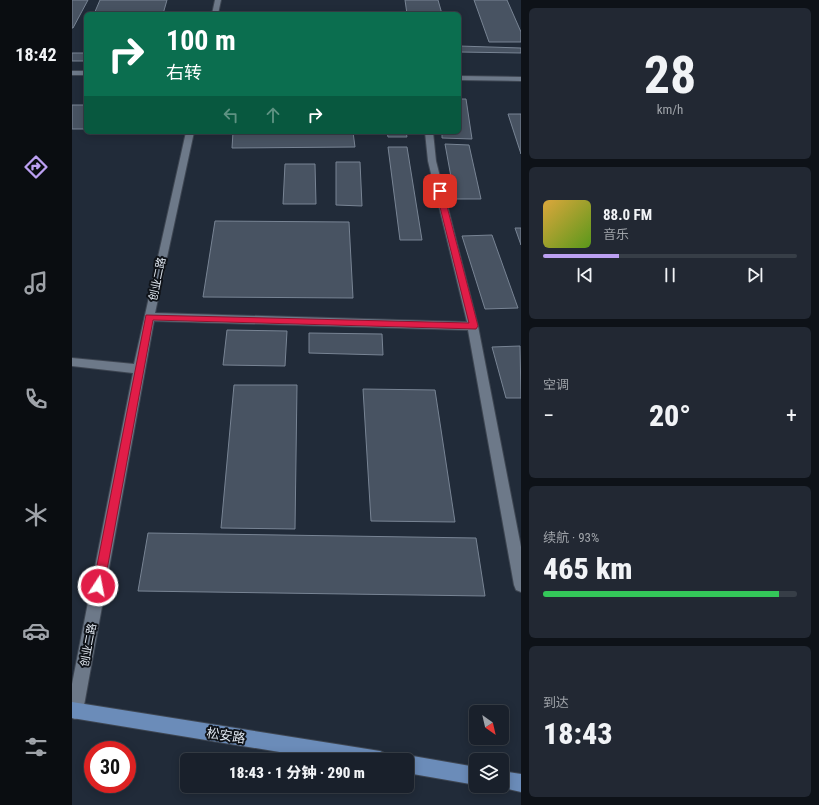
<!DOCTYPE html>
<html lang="zh">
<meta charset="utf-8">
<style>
body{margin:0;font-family:"Roboto Condensed","Noto Sans SC",sans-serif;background:#222833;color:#f1f3f6;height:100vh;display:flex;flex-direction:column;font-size:15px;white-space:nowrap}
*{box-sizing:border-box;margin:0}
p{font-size:13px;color:#9fa3a9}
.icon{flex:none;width:22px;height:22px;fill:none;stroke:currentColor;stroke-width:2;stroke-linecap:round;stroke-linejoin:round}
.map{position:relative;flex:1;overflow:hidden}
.panel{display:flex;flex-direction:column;gap:8px;padding:8px;background:#0e1218;width:298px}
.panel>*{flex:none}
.banner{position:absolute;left:12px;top:12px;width:377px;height:122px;border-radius:6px;box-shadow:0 2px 10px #0003,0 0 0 1px #373e47;background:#0b6e4f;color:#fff;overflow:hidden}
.needle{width:26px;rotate:146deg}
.fabs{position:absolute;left:397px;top:705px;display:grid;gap:8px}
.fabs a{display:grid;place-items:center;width:40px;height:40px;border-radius:6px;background:#19202b;box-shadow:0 2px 10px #0003,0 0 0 1px #373e47;font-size:20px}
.speed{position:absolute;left:12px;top:741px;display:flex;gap:8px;font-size:20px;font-weight:700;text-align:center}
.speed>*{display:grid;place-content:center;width:52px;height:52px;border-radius:50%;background:#19202b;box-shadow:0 2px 10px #0003,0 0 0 1px #373e47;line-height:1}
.speed .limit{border:6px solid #d22;background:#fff;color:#111}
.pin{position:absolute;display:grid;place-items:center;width:34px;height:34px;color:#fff;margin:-17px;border-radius:8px;box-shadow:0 2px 6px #0006}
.me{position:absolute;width:44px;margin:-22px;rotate:11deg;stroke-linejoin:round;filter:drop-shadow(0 0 3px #0008)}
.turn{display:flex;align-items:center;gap:14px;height:84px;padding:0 16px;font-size:18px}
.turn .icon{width:52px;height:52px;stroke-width:2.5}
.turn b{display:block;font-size:28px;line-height:34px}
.lanes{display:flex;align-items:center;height:38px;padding:0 16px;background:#0003;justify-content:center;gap:20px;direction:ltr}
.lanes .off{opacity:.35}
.big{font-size:30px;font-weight:800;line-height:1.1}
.panel .tile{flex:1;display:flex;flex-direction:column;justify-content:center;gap:6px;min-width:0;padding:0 14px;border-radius:6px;background:#222833}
.panel .dial{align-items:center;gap:0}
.dial b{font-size:52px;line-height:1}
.song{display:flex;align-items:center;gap:12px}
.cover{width:48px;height:48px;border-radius:6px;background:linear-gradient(135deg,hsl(40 70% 55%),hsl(90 70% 35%))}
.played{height:4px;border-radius:2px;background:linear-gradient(90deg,#bca0f2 30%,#373e47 30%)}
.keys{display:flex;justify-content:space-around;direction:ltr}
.heat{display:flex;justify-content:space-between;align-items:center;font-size:22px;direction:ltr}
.charge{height:6px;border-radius:3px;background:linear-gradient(90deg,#34c759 93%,#373e47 0)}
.trip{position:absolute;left:108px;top:753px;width:234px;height:40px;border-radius:6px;background:#19202b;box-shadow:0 2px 10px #0003,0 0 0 1px #373e47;font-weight:800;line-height:40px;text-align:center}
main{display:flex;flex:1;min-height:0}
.tabs{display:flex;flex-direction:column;width:72px;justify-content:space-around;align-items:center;background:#0a0d11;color:#9fa3a9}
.tabs .icon{width:28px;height:28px}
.tabs .active{color:#bca0f2}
.tabs b{font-size:18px;color:#f1f3f6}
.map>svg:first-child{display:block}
.building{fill:#485362;stroke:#788494}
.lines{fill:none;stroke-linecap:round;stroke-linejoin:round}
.minor-casing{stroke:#3e4652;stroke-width:2}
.major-casing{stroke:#3e4652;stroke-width:2}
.minor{fill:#6d7989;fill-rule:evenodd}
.major{fill:#6b8cb9;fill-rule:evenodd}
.route{fill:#e11d48;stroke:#92132f}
.labels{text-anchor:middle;stroke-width:4;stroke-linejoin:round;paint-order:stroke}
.street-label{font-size:11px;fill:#e1e8f1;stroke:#0f1319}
.near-street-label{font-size:13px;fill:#e1e8f1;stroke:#0f1319}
</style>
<main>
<nav class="tabs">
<b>18:42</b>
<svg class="icon active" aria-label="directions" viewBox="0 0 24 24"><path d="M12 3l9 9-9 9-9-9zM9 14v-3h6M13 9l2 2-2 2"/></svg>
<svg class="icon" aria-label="music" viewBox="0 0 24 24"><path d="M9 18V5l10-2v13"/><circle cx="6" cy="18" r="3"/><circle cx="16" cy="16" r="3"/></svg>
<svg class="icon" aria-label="phone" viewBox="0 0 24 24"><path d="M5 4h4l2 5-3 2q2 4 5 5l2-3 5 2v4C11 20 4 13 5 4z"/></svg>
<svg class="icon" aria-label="climate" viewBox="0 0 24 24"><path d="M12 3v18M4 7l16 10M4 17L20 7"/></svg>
<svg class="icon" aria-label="car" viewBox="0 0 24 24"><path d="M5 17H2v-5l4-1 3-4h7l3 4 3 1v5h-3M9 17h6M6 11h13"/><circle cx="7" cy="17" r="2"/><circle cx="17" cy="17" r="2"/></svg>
<svg class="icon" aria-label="filters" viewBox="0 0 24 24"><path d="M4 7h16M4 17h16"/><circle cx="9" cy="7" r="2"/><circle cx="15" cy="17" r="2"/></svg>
</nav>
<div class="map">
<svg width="449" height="805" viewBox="0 0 449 805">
<rect width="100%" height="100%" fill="#212b39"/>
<path class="building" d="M0 0H16L1 28H0Z
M28 0H95L91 14H22Z
M333 0H366L370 14H335Z
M402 0H435L449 32V42H417Z
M387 46 449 48V53L387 52Z
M0 53H14V61H0Z
M387 99H394L400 139 370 138V132H387Z
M0 105H14V129H0Z
M436 114H449V154Z
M161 132H281L283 147 160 148Z
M315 132H334L335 137H316Z
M373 144 397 145 409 199H383Z
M316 147H335L350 240H328Z
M264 162H288L290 206 264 205Z
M213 164H243L244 204H211Z
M143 221 277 222 281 298 131 297Z
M443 228H449V245Z
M420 235 446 308 413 309 390 236Z
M155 330 215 331 213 366 151 365Z
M237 333 310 334 311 355 237 353Z
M448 346 449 398H434L420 347Z
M162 385H225L223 529 149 528Z
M291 389 363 390 383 522 299 521Z
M76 533 404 538 413 596 66 591Z"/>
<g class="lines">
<g class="minor-casing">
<path id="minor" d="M143 0H149L146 14H140Z
M0 71H14V75H0Z
M387 76 449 77V81L387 80Z
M114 132H122L83 313 395 322 356 161 353 132H361L364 161 406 326 449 547V592L444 590 442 585 396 330 82 321 11 711 9 717 3 719 0 718V684L61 373 0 366V358L62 364Z"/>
</g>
<g class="major-casing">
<path id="major" d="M0 702 308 751 314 754 317 760H256L0 718Z
M335 755 404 767V785L335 773V760H328Z
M430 771 449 774V792L424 786H430Z"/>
</g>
<use href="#minor" class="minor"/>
<use href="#major" class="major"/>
</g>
<path class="route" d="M368 189 371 191 406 326 404 329 81 320 32 586 30 590 26 592 23 590 21 586 74 315 397 323 364 191Z"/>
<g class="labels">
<g class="street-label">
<text transform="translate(85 279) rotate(-78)" y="4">创业二路</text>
<text transform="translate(16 645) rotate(-79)" y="4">创业二路</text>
</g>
<g class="near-street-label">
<text transform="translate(154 735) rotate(9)" y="5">松安路</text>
</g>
</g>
</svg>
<div class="fabs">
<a><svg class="needle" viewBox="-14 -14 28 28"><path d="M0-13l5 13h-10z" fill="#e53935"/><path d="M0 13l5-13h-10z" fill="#9fa3a9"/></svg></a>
<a><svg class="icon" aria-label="layers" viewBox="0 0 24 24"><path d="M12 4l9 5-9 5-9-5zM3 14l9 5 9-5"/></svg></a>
</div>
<div class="speed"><div class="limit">30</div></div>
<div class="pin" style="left:368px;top:191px;background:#d93025"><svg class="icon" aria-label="arrive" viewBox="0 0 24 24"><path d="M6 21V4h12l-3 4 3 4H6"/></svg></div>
<svg class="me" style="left:26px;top:586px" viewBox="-20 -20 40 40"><circle r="17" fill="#e11d48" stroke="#fff" stroke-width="3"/><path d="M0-11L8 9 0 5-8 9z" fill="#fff"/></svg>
<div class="trip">18:43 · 1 分钟 · 290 m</div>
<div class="banner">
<div class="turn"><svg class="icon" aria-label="right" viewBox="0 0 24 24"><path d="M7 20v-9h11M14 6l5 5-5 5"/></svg><div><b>100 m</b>右转</div></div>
<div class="lanes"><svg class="icon off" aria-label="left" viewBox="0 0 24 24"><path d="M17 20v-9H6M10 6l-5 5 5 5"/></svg><svg class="icon off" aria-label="ahead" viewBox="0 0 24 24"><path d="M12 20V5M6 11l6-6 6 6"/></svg><svg class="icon" aria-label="right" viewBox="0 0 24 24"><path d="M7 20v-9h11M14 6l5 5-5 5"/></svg></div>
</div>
</div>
<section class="panel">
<div class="tile dial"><b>28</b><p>km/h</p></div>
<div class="tile">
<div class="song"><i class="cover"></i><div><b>88.0 FM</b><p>音乐</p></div></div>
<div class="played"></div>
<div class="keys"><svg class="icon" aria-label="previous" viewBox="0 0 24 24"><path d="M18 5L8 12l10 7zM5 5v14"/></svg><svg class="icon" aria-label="pause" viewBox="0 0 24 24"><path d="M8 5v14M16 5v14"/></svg><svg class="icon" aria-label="next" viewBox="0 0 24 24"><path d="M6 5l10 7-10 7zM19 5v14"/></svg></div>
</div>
<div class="tile"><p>空调</p>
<div class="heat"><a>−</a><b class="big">20°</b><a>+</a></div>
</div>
<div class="tile"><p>续航 · 93%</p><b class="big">465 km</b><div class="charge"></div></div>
<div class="tile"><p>到达</p><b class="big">18:43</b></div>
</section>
</main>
